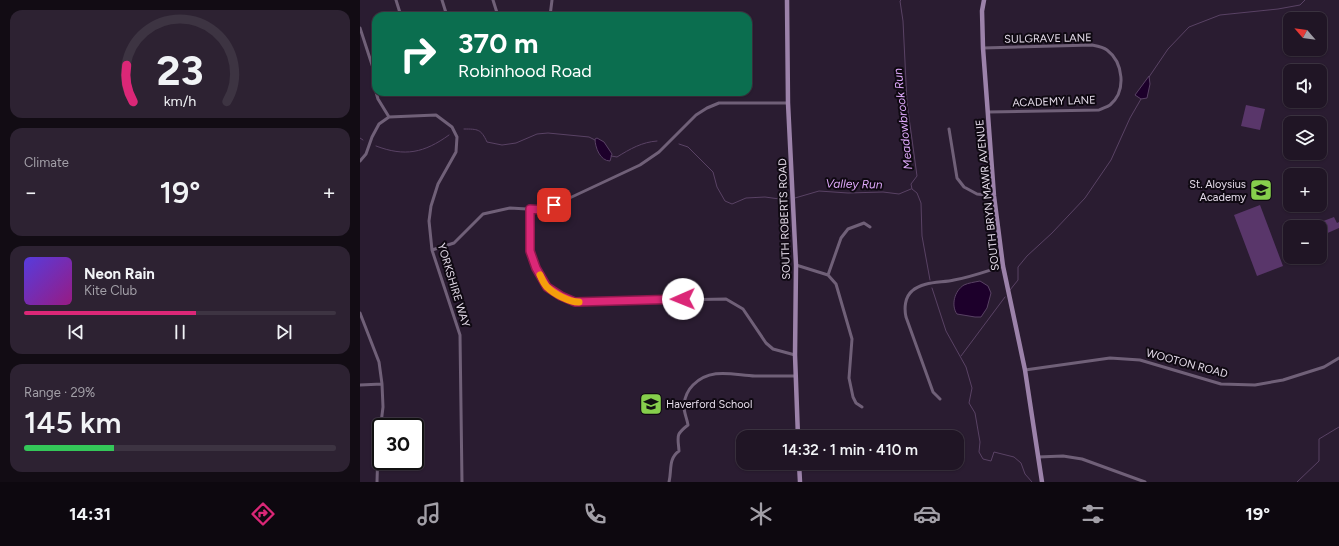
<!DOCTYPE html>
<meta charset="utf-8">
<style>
body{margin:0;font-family:Figtree,sans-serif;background:#2d2232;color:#f1f3f6;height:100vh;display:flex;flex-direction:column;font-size:15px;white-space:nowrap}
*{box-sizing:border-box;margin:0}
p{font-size:13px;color:#a29fa7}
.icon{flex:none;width:22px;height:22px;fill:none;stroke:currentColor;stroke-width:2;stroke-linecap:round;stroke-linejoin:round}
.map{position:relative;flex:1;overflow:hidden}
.sheet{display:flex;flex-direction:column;gap:10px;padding:10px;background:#120c14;width:360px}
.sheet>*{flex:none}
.banner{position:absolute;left:12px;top:12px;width:380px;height:84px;border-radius:12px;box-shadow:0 1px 3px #0004,0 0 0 1px #3d3442;background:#0b6e4f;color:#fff;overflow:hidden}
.needle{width:26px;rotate:298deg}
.buttons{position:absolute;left:923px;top:12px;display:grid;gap:8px}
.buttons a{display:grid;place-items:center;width:44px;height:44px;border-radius:8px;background:#201525;box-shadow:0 1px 3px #0004,0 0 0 1px #3d3442;font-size:20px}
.speed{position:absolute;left:12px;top:418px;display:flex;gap:8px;font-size:20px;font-weight:700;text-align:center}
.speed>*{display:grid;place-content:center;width:52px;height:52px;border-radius:50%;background:#201525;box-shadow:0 1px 3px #0004,0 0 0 1px #3d3442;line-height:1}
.speed .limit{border:2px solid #111;border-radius:6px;background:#fff;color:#111}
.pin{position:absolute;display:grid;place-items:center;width:34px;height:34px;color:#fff;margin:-17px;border-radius:8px;box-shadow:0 2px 6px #0006}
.me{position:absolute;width:44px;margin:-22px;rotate:269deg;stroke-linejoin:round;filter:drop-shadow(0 0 3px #0008)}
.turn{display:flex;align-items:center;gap:14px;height:84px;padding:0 20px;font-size:18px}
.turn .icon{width:52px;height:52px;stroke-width:2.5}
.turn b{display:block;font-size:28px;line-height:34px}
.big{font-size:30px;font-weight:600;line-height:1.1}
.sheet .card{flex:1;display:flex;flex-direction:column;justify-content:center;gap:6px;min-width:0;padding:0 14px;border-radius:12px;background:#2d2232}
.sheet .dial{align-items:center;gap:0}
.dial svg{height:104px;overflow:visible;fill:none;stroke:#3d3442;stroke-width:7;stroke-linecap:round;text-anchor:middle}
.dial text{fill:#f1f3f6;stroke:none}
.song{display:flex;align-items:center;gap:12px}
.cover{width:48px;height:48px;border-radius:6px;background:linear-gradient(135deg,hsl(250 70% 55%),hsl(310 70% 35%))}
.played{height:4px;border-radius:2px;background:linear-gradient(90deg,#db2777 55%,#3d3442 55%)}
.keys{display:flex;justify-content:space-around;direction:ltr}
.heat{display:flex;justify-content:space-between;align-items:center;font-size:22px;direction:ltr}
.charge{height:6px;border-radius:3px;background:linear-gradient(90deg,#34c759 29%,#3d3442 0)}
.trip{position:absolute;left:376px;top:430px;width:228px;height:40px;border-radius:12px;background:#201525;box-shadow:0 1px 3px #0004,0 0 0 1px #3d3442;font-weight:600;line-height:40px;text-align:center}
.menu{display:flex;height:64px;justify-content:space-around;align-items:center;background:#0d080f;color:#a29fa7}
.menu .icon{width:28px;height:28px}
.menu .current{color:#db2777}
.menu b{font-size:18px;color:#f1f3f6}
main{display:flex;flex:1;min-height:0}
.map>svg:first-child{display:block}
.green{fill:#59366a}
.water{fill:#1d002b;stroke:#594264}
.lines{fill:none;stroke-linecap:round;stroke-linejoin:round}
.stream{stroke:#594264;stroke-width:1}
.street{stroke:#706078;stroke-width:3}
.secondary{stroke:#9c82aa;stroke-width:4.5}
.route-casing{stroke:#8e194d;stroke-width:10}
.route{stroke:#db2777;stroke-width:7}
.slow{stroke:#f59e0b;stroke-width:7}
.labels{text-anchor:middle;stroke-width:4;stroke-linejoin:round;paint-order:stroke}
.street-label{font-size:11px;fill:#e4dbe9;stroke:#0f0912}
.poi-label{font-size:11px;fill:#e4dbe9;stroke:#0f0912;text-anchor:end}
.water-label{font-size:12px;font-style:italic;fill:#dfa9fb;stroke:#0f0912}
</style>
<main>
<section class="sheet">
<div class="card dial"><svg viewBox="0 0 100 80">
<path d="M14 69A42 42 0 1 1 86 69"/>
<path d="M14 69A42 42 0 0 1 9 41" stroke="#db2777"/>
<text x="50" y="56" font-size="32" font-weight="700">23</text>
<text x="50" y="72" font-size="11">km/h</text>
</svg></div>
<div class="card"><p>Climate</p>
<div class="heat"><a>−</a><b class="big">19°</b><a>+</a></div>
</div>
<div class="card">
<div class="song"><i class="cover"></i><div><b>Neon Rain</b><p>Kite Club</p></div></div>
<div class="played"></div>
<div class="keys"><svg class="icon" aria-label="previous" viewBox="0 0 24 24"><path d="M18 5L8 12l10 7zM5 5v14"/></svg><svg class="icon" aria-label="pause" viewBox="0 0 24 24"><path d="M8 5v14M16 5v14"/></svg><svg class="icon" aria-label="next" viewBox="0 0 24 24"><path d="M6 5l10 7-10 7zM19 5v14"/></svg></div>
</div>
<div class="card"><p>Range · 29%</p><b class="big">145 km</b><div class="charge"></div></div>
</section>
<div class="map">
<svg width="979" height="482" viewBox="0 0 979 482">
<rect width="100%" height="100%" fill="#2a1c31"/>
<path class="green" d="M886 105 905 109 900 130 881 126Z
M900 205 923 266 897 276 874 215Z
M974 217 977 223 979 222V228L963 235 958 223Z"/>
<path class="water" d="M789 76 790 84 787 98 781 99 775 95Z
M237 138 244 142 252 154 250 161C240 161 235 147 235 139Z
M620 281 628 286 631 293 627 308 621 317H615L597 314C591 306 594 291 604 285 608 283 615 282 620 281Z"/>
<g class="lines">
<path class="stream" d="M541 0 540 1 543 21 547 103 557 176 551 184 552 189
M789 77 808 49 829 27 860 15 918 9 940 5 945 0
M104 129C118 129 121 129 127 142L142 145 156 143 177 134 188 133 229 137 235 140
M0 138 3 140
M319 144 328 147 353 172 357 187 365 201 372 204 386 198 405 197 427 200
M16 146C45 157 64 153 89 135
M251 156 257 157C270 149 282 142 297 141
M552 189 557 193 561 203 562 236 570 280
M435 198 459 191 488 193 523 192 539 194 551 189
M572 288 586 331 606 367 612 388 609 403 615 413 620 442 619 452 623 459 631 461 634 452 654 457 661 463 665 474 672 482
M650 290 658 280V267L667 256 692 233 725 198 751 160 770 118 781 99
M601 356 645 297
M937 482 959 461V439L979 427"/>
<path class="street" d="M36 0 41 16
M82 0 87 16
M133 0 138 16
M190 16 192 0
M0 28 15 74 16 91
M623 48 732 45C737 46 743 47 747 50 763 62 767 91 750 105 747 107 743 108 739 110L628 112
M16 92 18 99 29 117
M589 129 597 178 604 187 617 194 634 196
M0 161 6 154 12 137 19 124 29 117 76 115 92 127 97 137 96 152 78 184 71 206 69 221 72 250 100 335 102 482
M170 209V251L176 268 187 287 201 296 215 302 366 299 383 309 406 343 413 349 435 355
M72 250 94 243 123 214 150 208 184 210 280 165 299 152 336 115 347 108 359 103H428
M436 265 468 275 476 284 492 339 489 378 493 397 496 403 502 407
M468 275 481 238 488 229 504 223 510 227
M0 313 19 362 22 384 23 407 18 448 17 482
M665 370 750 358 780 360 861 384 895 385 923 380 964 367 979 358
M0 385 22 384
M580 399 573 392 546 317C544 308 545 297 552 291 563 281 582 283 594 280 611 277 627 271 643 266
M678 457 703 456 722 459 785 482
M309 482C312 470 308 459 319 451 318 436 315 435 328 425 327 418 323 411 324 404 325 397 328 390 333 385 351 367 373 375 395 376 409 376 422 376 436 376"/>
<path class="secondary" d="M427 0 428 103 436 265 435 355 438 437
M624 0 622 11 623 48 634 196 643 266 665 370 682 482
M439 463 440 482"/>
</g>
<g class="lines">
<g class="route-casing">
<path id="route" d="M194 205 184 210 170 209V251L176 268 187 287 201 296 215 302 323 299"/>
</g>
<use href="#route" class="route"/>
<path class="slow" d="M180 275C182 279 184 284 187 287 194 294 209 302 219 302"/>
</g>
<defs>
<g id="school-square" transform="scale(1.15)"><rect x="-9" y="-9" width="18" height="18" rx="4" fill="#86cf4c" stroke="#0f0912"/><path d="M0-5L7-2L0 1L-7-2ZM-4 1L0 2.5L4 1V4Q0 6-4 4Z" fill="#111"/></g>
</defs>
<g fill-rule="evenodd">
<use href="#school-square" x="901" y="190"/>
<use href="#school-square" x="291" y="404"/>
</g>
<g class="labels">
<g class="street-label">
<text transform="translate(688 38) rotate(-1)" y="4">SULGRAVE LANE</text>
<text transform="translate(694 101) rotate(-2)" y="4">ACADEMY LANE</text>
<text transform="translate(627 195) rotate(-96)" y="4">SOUTH BRYN MAWR AVENUE</text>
<text transform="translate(424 219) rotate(-92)" y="4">SOUTH ROBERTS ROAD</text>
<text transform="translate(94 285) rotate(73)" y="4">YORKSHIRE WAY</text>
<text transform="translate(827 363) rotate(15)" y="4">WOOTON ROAD</text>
</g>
<g class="poi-label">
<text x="886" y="188">St. Aloysius<tspan x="886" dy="13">Academy</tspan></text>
<text x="306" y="408" text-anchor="start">Haverford School</text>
</g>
<g class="water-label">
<text transform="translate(543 119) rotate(-96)" y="4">Meadowbrook Run</text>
<text transform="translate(494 184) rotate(1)" y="4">Valley Run</text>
</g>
</g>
</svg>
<div class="buttons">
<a><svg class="needle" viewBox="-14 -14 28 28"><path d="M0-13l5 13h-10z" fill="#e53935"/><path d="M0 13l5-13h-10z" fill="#a29fa7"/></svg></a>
<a><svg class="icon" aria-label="sound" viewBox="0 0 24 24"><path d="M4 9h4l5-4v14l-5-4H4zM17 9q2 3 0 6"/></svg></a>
<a><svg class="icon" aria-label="layers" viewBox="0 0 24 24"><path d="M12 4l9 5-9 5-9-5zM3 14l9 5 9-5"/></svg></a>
<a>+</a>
<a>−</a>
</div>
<div class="speed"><div class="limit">30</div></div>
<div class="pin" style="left:194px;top:205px;background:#d93025"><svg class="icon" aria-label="arrive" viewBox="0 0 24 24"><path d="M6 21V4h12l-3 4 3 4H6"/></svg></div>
<svg class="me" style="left:323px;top:299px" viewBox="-20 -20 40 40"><circle r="19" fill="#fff"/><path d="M0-13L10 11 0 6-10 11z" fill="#db2777"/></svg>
<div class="trip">14:32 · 1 min · 410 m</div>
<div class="banner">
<div class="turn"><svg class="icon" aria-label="right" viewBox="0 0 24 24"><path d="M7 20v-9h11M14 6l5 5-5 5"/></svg><div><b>370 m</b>Robinhood Road</div></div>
</div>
</div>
</main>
<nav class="menu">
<b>14:31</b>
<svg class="icon current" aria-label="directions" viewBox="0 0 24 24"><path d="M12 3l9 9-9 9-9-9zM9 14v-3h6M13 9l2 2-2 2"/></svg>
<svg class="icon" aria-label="music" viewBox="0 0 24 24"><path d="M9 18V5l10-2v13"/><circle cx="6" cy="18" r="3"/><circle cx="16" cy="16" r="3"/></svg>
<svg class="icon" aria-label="phone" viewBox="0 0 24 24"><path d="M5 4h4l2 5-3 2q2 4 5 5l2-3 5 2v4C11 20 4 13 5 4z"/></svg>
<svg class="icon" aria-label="climate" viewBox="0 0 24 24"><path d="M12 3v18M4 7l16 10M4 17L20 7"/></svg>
<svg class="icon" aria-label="car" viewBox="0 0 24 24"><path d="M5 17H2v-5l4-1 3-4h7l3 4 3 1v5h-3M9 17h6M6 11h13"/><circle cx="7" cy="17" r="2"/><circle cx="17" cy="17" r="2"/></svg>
<svg class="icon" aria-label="filters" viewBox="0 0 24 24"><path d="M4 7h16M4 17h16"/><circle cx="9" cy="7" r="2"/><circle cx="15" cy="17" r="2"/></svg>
<b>19°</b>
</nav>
